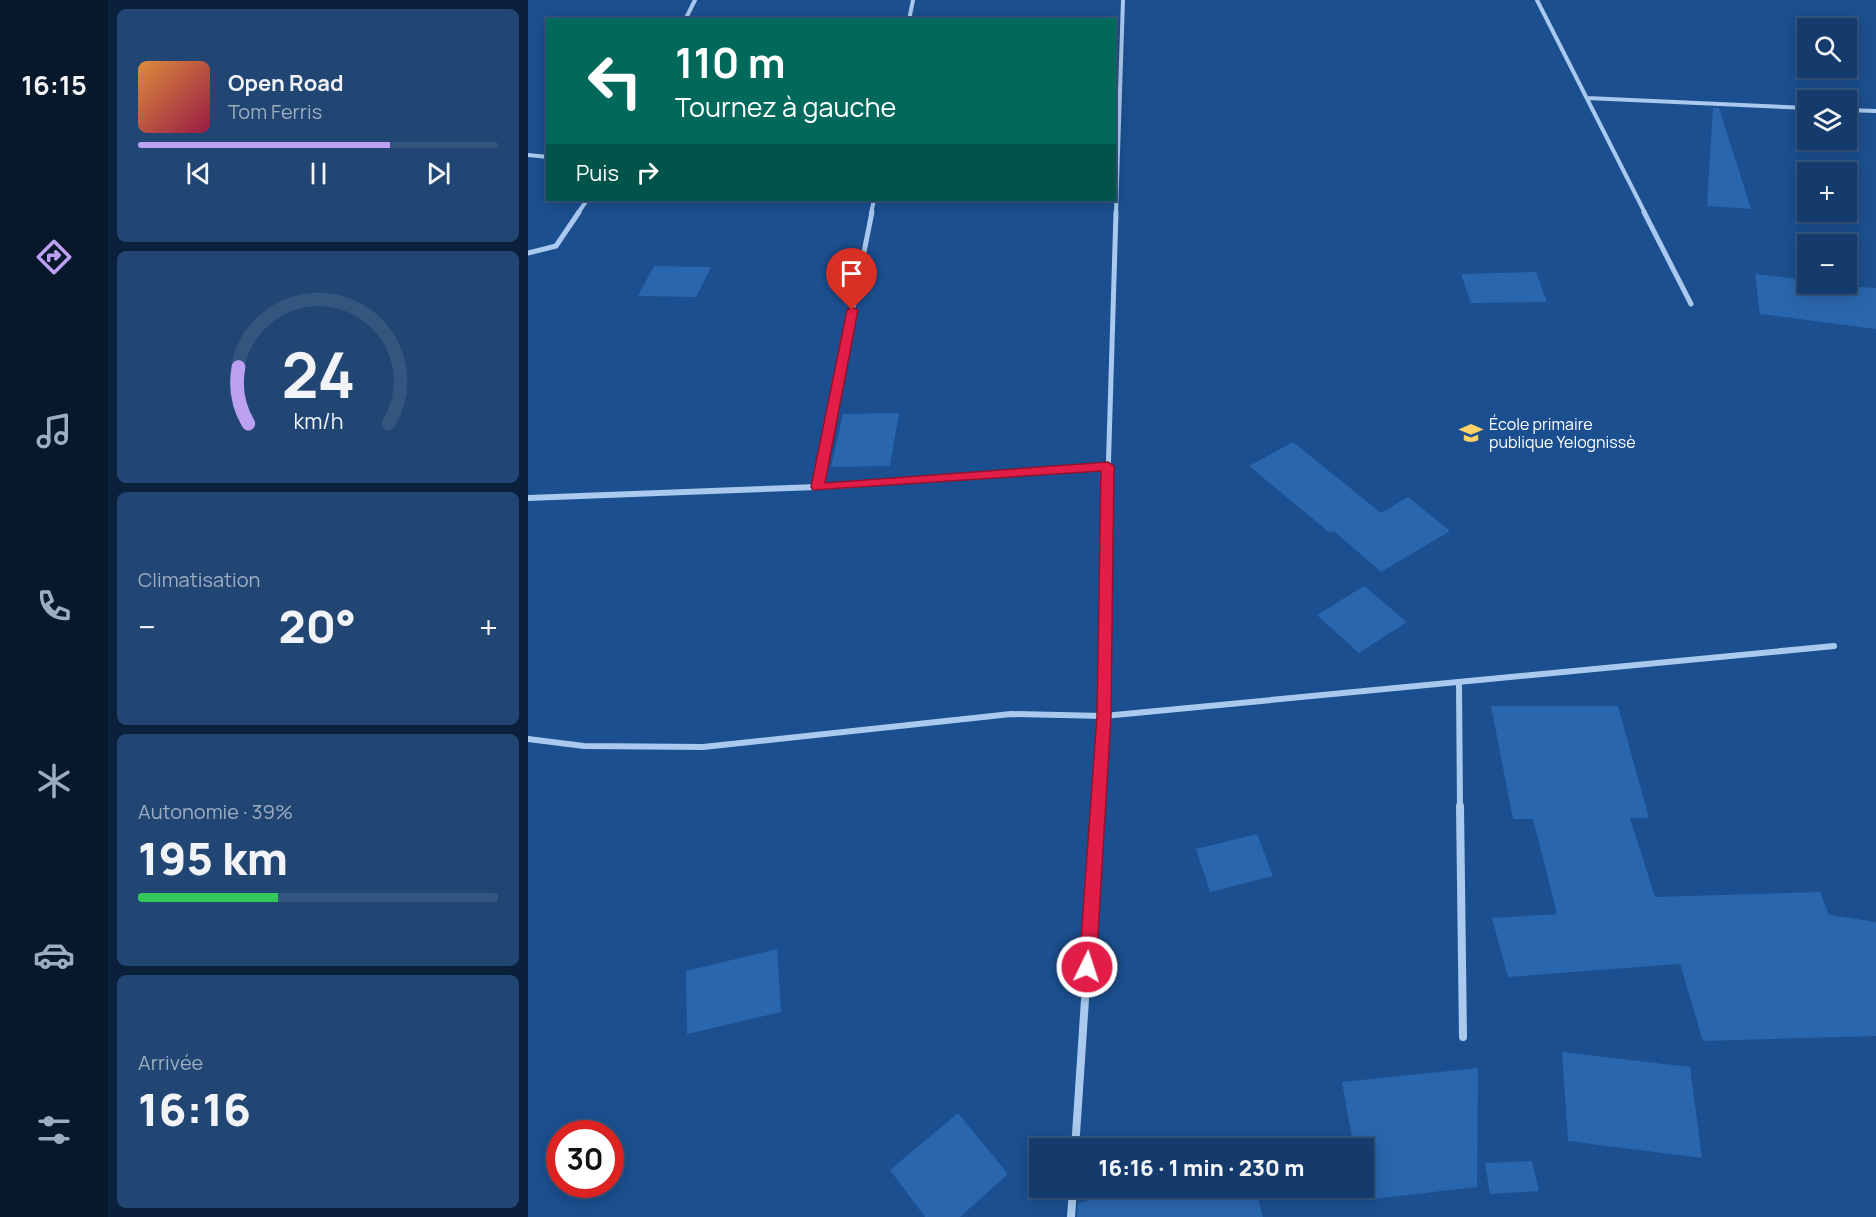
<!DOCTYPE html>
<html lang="fr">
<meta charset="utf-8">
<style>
body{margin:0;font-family:Manrope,sans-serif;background:#214673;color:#f1f3f6;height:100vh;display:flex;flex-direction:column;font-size:22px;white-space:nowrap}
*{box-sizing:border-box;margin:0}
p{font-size:20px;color:#9dadc1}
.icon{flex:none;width:33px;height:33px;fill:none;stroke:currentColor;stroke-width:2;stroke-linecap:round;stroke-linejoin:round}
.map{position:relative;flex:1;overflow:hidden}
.side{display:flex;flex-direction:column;gap:9px;padding:9px;background:#0b203b;width:420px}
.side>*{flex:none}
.top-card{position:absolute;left:18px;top:18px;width:570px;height:183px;border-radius:0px;box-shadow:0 3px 15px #0003,0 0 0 2px #33557e;background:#00695c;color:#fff;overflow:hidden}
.tools{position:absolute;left:1269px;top:18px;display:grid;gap:12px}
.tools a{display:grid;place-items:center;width:60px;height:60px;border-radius:0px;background:#143b6b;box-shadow:0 3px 15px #0003,0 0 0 2px #33557e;font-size:30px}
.speed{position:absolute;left:18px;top:1120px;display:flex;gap:12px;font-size:30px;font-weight:700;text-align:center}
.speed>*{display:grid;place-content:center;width:78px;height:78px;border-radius:50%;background:#143b6b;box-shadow:0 3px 15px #0003,0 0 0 2px #33557e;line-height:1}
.speed .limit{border:9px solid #d22;background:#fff;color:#111}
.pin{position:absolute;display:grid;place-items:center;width:51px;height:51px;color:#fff;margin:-62px -26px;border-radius:50% 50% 50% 0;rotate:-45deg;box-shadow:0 0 6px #0007}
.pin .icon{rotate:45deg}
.me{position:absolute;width:66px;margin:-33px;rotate:4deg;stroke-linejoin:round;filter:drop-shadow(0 0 4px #0008)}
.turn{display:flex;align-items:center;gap:21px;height:126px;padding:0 30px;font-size:27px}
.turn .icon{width:78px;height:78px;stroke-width:2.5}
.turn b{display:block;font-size:42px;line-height:51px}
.then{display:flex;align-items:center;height:57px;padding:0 30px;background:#0003;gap:12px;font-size:22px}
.big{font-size:45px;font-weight:800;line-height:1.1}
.side .card{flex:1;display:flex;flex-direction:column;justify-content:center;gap:9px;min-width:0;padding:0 21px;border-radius:9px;background:#214673}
.side .dial{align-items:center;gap:0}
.dial svg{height:156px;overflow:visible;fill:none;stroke:#33557e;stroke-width:7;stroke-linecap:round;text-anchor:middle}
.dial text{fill:#f1f3f6;stroke:none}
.song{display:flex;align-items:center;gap:18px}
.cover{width:72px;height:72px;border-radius:9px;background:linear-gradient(135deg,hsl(30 70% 55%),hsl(340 70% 35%))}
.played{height:6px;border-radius:3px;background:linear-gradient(90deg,#bca0f2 70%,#33557e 70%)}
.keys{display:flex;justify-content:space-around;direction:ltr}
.heat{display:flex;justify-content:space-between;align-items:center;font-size:33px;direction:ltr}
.charge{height:9px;border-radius:4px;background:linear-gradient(90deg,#34c759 39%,#33557e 0)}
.trip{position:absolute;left:501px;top:1138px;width:345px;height:60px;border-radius:0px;background:#143b6b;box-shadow:0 3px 15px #0003,0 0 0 2px #33557e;font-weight:800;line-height:60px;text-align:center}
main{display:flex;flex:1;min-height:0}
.dock{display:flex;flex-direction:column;width:108px;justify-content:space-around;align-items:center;background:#08182b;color:#9dadc1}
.dock .icon{width:42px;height:42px}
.dock .current{color:#bca0f2}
.dock b{font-size:27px;color:#f1f3f6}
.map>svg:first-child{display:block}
.building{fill:#2a66ad}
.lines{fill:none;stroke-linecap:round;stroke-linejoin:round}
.street-far3{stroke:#a9c9ee;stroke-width:4}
.street-far2{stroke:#a9c9ee;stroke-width:5}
.street-far1{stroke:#a9c9ee;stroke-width:6}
.street{stroke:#a9c9ee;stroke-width:8}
.route{fill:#e11d48;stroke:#92132f;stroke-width:1.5}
.labels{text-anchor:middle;stroke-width:6;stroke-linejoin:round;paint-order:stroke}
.poi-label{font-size:16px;fill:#fff;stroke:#1b4f8f;text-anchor:start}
</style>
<main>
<nav class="dock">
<b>16:15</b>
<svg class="icon current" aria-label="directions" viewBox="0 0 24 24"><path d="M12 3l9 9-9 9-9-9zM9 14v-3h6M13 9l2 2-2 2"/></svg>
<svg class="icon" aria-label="music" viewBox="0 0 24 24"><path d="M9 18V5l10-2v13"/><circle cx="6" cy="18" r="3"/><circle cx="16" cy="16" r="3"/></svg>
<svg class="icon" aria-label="phone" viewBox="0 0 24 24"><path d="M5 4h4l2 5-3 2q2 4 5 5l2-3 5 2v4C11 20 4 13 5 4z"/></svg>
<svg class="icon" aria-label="climate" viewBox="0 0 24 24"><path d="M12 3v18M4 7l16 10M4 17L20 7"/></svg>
<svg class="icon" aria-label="car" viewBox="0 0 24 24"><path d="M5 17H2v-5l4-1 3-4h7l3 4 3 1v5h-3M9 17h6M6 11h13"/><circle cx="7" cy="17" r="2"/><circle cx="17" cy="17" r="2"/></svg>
<svg class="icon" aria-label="filters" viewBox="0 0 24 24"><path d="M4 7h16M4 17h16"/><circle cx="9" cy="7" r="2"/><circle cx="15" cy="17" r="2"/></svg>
</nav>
<section class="side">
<div class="card">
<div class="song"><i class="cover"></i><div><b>Open Road</b><p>Tom Ferris</p></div></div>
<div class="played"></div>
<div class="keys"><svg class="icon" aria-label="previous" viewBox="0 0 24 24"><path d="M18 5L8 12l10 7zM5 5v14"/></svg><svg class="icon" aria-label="pause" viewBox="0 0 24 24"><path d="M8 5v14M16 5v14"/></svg><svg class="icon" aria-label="next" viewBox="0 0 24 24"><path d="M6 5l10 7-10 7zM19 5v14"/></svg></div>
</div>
<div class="card dial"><svg viewBox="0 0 100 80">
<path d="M14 69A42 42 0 1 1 86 69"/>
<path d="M14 69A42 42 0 0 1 9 40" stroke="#bca0f2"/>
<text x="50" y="56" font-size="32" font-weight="700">24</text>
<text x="50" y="72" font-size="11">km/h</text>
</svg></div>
<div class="card"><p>Climatisation</p>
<div class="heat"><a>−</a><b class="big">20°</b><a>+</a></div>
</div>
<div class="card"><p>Autonomie · 39%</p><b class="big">195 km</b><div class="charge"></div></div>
<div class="card"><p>Arrivée</p><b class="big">16:16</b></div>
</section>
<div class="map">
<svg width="1348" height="1217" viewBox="0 0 1348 1217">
<rect width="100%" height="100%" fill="#1b4f8f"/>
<path class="building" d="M1185 108H1191L1223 209 1179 206Z
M126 266 183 267 168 297 110 296Z
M1008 272 1019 302 943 303 933 274Z
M1227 274 1280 280V284L1348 288V329L1232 314Z
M371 413 362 466 303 467 315 414Z
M765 442 853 513 880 497 922 531 853 572 806 531 802 533 721 466Z
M836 586 879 622 831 653 789 615Z
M963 706H1090L1121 818H1102L1127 897 1292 892 1301 915 1348 922V1036L1175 1041 1152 964 980 977 964 918 1029 914 1005 819H985Z
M729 834 745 876 682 892 668 849Z
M249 949 253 1012 159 1034 158 971Z
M1034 1052 1162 1067 1174 1158 1040 1141Z
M950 1068 949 1187 836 1200 834 1188 836 1149H826L814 1082Z
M430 1113 480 1174 432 1217H397L362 1170Z
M1004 1161 1011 1191 962 1194 957 1163Z
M611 1188H727L735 1217H549L550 1203Z"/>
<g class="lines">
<path class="street-far3" d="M1009 0 1117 213
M157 20 167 0
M381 20 385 0
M1059 98 1280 108
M1318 110 1348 111
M0 155 20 157
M50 213 59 200
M343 213 346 200
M588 213 595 0"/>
<path class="street-far2" d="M1116 212 1163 304
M0 253 28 246 51 212
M291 478 344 212
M412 478 580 466
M580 478 588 212"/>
<path class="street-far1" d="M289 487 291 477
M0 498 289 487 433 477
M931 684 932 808
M0 739 56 746 175 747 483 714 576 716 1306 646
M570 808 576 716 580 477"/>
<path class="street" d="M932 806 935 1037
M547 1149 570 806
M543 1217 545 1188"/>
</g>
<path class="route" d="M324 307 330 310 297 483 580 462 586 466 583 716 568 967 565 972 559 974 553 972 551 967 569 716 573 471 285 490 283 487 319 310Z"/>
<defs>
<g id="school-bare" transform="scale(1.8)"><path d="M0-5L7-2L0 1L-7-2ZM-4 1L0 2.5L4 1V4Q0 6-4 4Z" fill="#ffd166" stroke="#1b4f8f" stroke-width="2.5" paint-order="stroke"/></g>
</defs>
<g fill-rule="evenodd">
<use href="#school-bare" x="943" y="433"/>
</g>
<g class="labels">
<g class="poi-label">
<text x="961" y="430">École primaire<tspan x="961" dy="18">publique Yelognissè</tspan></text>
</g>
</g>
</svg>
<div class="tools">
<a><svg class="icon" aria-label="search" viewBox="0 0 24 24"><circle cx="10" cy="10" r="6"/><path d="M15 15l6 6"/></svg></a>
<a><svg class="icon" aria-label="layers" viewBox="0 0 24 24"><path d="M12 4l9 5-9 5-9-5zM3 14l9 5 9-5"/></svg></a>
<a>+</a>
<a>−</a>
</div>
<div class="speed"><div class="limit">30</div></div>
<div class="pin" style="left:324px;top:310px;background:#d93025"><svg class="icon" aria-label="arrive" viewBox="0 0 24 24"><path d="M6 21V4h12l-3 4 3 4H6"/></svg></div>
<svg class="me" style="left:559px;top:967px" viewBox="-20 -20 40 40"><circle r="17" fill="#e11d48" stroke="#fff" stroke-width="3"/><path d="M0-11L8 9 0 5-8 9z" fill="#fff"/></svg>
<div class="trip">16:16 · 1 min · 230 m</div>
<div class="top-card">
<div class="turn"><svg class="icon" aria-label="left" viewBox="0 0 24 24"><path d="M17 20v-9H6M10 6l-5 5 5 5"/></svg><div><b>110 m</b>Tournez à gauche</div></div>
<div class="then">Puis<svg class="icon" aria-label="right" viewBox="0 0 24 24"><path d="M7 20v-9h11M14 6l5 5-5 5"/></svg></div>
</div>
</div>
</main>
